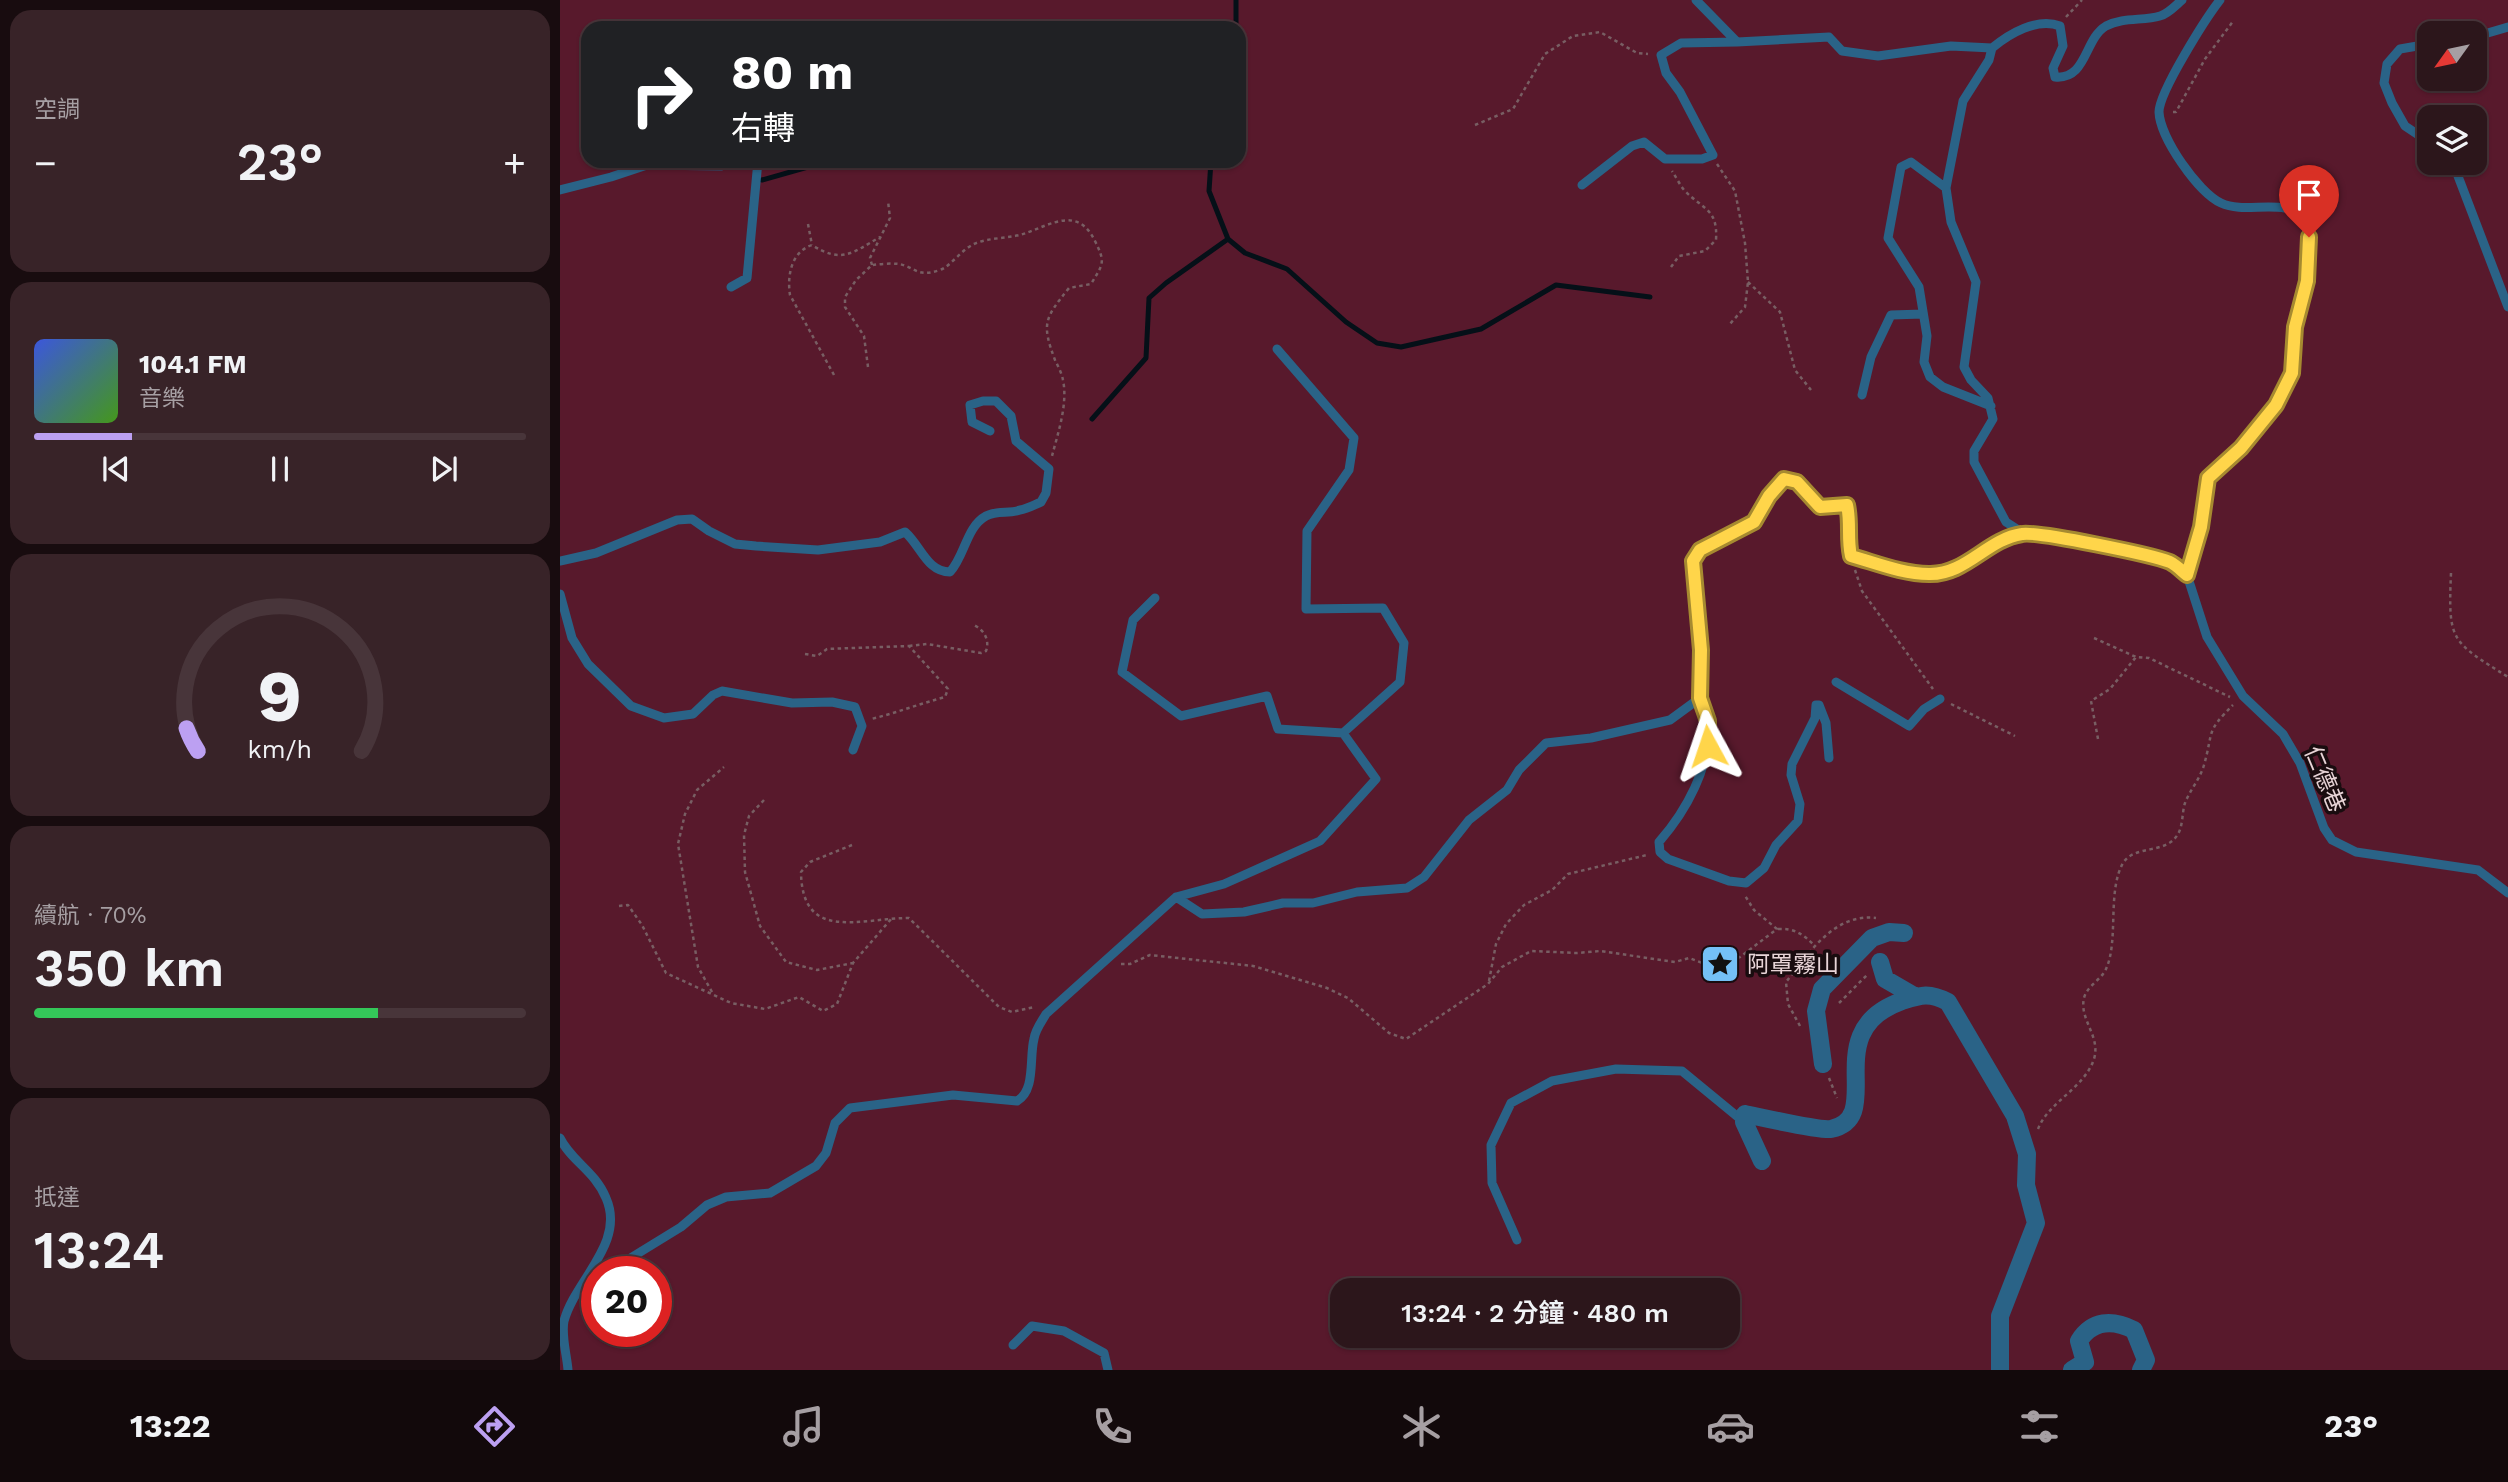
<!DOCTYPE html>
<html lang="zh-TW">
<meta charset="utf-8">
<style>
body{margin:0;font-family:"Work Sans","Noto Sans TC",sans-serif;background:#382328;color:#f1f3f6;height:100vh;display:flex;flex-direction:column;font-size:26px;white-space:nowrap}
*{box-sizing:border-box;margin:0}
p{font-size:23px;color:#a69fa3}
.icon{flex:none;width:38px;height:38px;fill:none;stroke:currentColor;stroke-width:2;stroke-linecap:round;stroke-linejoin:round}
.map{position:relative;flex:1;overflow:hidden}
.panel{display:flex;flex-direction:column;gap:10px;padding:10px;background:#180c0f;width:560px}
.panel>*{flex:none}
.hud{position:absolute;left:21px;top:21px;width:665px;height:147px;border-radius:21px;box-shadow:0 2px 5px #0004,0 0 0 2px #48353a;background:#202124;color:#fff;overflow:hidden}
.needle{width:46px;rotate:237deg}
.tools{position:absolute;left:1857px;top:21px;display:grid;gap:14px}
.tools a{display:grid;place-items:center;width:70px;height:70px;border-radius:14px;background:#2c161b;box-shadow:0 2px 5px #0004,0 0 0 2px #48353a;font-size:35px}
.speed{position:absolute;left:21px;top:1256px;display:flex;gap:14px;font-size:35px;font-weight:700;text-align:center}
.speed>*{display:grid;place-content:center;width:91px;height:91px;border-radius:50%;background:#2c161b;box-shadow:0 2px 5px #0004,0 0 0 2px #48353a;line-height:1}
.speed .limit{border:10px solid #d22;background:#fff;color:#111}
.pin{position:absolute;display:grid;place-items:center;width:60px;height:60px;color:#fff;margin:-72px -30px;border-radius:50% 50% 50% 0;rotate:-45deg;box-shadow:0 0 7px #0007}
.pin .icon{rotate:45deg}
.me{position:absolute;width:77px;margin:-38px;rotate:355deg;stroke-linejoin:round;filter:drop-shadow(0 0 5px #0008)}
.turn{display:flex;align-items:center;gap:24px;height:147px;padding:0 35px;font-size:32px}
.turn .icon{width:91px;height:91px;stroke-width:2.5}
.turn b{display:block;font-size:49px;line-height:60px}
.big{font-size:52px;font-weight:600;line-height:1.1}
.panel .widget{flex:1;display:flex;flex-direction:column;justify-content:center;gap:10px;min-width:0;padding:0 24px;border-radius:21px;background:#382328}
.panel .dial{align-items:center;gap:0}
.dial svg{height:182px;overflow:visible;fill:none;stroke:#48353a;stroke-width:7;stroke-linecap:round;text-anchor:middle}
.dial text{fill:#f1f3f6;stroke:none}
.song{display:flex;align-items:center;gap:21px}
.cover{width:84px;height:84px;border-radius:10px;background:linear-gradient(135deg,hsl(230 70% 55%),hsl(100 70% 35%))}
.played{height:7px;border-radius:4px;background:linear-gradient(90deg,#bca0f2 20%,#48353a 20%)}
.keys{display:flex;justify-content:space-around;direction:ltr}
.heat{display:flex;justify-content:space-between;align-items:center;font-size:38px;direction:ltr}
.charge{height:10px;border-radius:5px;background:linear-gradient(90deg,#34c759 70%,#48353a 0)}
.trip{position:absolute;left:770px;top:1278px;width:410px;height:70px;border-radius:21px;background:#2c161b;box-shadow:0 2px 5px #0004,0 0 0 2px #48353a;font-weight:600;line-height:70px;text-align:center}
.tab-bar{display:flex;height:112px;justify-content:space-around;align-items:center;background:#12090b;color:#a69fa3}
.tab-bar .icon{width:49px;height:49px}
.tab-bar .current{color:#bca0f2}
.tab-bar b{font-size:32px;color:#f1f3f6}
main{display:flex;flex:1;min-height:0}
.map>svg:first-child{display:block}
.green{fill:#58192c;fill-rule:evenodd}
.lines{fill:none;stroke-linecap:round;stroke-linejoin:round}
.stream{stroke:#051018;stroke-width:5}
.path{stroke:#785e63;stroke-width:2.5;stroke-dasharray:3.5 3.5;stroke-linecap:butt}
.service{stroke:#2a6387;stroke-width:9}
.minor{stroke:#2a6387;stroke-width:18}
.route-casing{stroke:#a68a30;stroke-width:18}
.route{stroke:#ffd54a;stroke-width:12}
.labels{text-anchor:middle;stroke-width:7;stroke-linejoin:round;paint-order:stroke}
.street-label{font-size:23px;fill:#e8d4d7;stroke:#190c0f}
.poi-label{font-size:23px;fill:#e8d4d7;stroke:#190c0f;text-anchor:start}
</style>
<main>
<section class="panel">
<div class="widget"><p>空調</p>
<div class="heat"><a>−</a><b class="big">23°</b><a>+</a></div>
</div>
<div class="widget">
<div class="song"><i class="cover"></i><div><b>104.1 FM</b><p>音樂</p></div></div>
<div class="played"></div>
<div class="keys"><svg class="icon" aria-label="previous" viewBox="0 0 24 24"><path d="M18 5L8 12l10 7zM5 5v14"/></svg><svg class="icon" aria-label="pause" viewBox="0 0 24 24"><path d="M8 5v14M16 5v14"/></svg><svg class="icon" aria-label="next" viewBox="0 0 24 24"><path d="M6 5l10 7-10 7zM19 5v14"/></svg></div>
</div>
<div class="widget dial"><svg viewBox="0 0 100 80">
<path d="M14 69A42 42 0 1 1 86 69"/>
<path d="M14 69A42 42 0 0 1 9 59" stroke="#bca0f2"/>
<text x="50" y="56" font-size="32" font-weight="700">9</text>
<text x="50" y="72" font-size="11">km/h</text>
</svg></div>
<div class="widget"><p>續航 · 70%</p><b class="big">350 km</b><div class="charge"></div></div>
<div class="widget"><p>抵達</p><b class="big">13:24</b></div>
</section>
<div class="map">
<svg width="1948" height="1370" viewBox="0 0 1948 1370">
<rect width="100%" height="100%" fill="#3b1e24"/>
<path class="green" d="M0 0H1948V1370H0ZM28 28H679V161H28ZM1869 33H1914V79H1869ZM1869 117H1914V163H1869ZM37 1272H96V1332H37ZM782 1290H1167V1335H782Z"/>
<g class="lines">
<path class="stream" d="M676 28V0
M679 48 684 76 679 94
M651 161 649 191 668 239 685 253 727 269 786 322 817 343 841 347 921 329 996 285 1090 297
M202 180 269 161
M532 419 586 358 589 298 606 283 668 239"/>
<path class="path" d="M1506 17 1522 0
M1613 112H1616L1645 59 1674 20
M915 125 953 109 985 54 1013 36 1040 32 1077 53 1088 54
M1157 164 1175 191 1185 243 1188 282 1185 307 1169 325
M248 224 252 245
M312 265 310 258 330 218 328 201
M1111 267 1119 256 1145 251 1156 240C1158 208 1143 210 1124 190 1120 185 1116 177 1112 171
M1188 282 1220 312 1235 370 1251 390
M308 367 304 336 285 307V297L296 280 312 265C320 264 331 263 339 264 355 267 357 278 380 270 391 266 401 250 414 244 429 237 450 239 466 233 492 224 518 206 535 241 546 263 543 264 531 284L509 288C485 318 481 323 495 360 498 366 502 374 503 380 508 404 498 433 492 456
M274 375 230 295C227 276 231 252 252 245 282 264 292 253 320 237
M1295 570 1302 591 1373 689
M1891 573C1888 642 1891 641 1948 677
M1534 638 1576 657 1589 658 1670 697
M349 646 367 644 421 653 426 651C430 640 424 630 414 625
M245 654 257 656 267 649 349 646 388 689 385 697C359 704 336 713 311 719
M1391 704 1455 736
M1538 739 1531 701 1550 689 1576 657
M204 800 189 816 184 835 185 872 200 926 226 962 257 970 293 963
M292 845 250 862 241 872C242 943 300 918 349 918L439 1007 452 1012 474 1007
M59 906 68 905 82 925 106 973 171 1003 205 1009 239 997 263 1011 277 1004 293 963 332 918
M1218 929C1234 928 1243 934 1254 945
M561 964H570L590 955 693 966 767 988 788 998 829 1033 846 1039 928 984 942 967 971 951 1017 953 1040 951 1115 962 1129 958 1153 967 1180 957 1217 929 1194 910 1184 894
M929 981 936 944 946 924 964 905 992 890 1008 874 1087 855
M152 992 138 967 118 844 125 814 137 790 164 767
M1279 1003 1308 974
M1240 1026 1228 1004 1226 982C1249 953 1274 913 1316 918
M1269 1078 1277 1098
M1478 1129C1489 1101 1524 1089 1534 1059 1541 1036 1519 1020 1524 998 1527 986 1541 980 1546 969 1559 941 1547 891 1563 863 1575 844 1606 855 1618 834 1623 826 1622 812 1625 803 1630 790 1640 779 1644 765 1654 730 1645 733 1673 705"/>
<path class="service" d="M1136 0 1177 42 1269 37 1282 51 1318 56 1391 46 1432 48
M1914 37 1948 27
M1869 44 1840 49 1827 64 1824 83 1832 103 1845 126 1869 142
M1893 163 1948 307
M1022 185 1072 146 1084 142 1105 159H1142L1153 155 1120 92 1106 73 1101 55 1121 43 1177 42
M1386 188 1351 162 1341 167 1328 238 1359 287 1367 336 1364 362 1370 377 1383 387 1431 406
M0 190 51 177 87 165 161 166 170 161
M171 287 187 278 198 161
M717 349 794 438 789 470 747 531 746 609 823 608 844 643 840 682 783 733
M1302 395 1311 357 1331 315 1363 314
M1463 533 1446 522 1414 462V451L1433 419 1428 398 1411 380 1404 367 1416 282 1391 222 1386 188 1403 101 1429 60 1432 48C1449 34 1477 17 1500 26L1503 46 1493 68 1495 77C1527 80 1524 39 1546 26 1563 17 1583 21 1600 16 1608 14 1616 5 1622 0
M0 561 36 553 117 520 132 519 149 531 175 544 196 546 258 550 320 542 345 532C361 546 367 572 390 572 405 556 406 527 426 516 437 510 449 514 460 510 467 509 474 505 481 502L486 493 489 469 456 441 451 416 436 401H423L410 405 412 422 430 431
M1627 575 1641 528 1649 478 1681 448 1715 405 1732 373 1735 327 1747 281 1749 237 1744 217C1738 214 1731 209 1725 208 1704 204 1680 212 1661 203 1638 192 1600 138 1599 112 1599 92 1646 18 1660 0
M1627 575 1647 637 1683 696 1723 734 1740 763 1764 828 1772 840 1796 852 1918 870 1948 893
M0 594 12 638 28 664 71 706 104 718 133 714 153 695 162 691 232 703 272 702 295 707 302 726 293 750
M1276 682 1349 726 1364 709 1380 699
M1140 698C1143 707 1147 716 1148 724 1151 767 1126 811 1099 842L1100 852 1108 859 1169 881 1186 883 1204 868 1216 845 1238 821 1240 804 1231 775 1232 764 1255 718 1256 705H1259L1266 723 1269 758
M616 897 642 914 684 912 723 903H753L797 892 847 888 864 877 909 820 947 790 959 770 986 743 1031 738 1110 720 1140 698 1141 650 1133 561 1140 550 1194 522 1209 496 1224 479 1237 482 1260 507 1287 505C1291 523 1287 538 1291 556 1316 563 1343 573 1369 574 1405 575 1427 539 1462 534 1478 531 1593 555 1610 562 1616 565 1622 571 1627 575
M0 1138C11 1161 35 1171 46 1198 66 1243 15 1280 4 1321 1 1335 7 1356 8 1370
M957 1240 932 1183 931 1145 951 1103 992 1081 1056 1069 1122 1071 1184 1122
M30 1274 64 1262 121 1227 147 1205 166 1197 210 1193 256 1166 266 1153 275 1123 290 1108 393 1095 457 1101C476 1090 469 1058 474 1039 475 1030 482 1021 486 1014L616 897 664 884 760 841 816 779 783 733 718 729 707 696 621 716 562 672 573 620 595 598
M453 1345 472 1326 504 1331 544 1353 548 1370"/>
<path class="minor" d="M1320 962 1325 979 1356 997
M1263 1064 1256 1011 1262 989 1312 938 1329 932 1344 933
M1202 1161 1184 1122 1185 1114C1200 1117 1260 1131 1271 1129 1328 1117 1256 1031 1342 1001 1361 995 1369 992 1388 1002L1455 1116 1467 1154 1466 1185 1476 1223 1440 1316V1370
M1512 1370 1525 1362 1519 1341C1532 1320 1552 1319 1574 1330L1586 1360 1581 1370"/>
</g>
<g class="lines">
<g class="route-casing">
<path id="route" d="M1148 746V721L1140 698 1141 650 1133 561 1140 550 1194 522 1209 496 1224 479 1237 482 1260 507 1287 505C1291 523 1287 538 1291 556 1316 563 1343 574 1369 574 1406 575 1427 539 1462 534 1477 531 1593 555 1610 562 1616 565 1622 571 1627 575L1641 527 1648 478 1681 448 1716 405 1732 373 1735 327 1747 281 1749 237"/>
</g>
<use href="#route" class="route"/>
</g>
<defs>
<g id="sight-square" transform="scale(2.0125)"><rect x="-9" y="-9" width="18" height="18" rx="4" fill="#74c0f6" stroke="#190c0f"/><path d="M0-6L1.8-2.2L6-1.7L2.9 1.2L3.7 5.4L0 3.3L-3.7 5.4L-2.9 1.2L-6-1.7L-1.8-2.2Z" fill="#111"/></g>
</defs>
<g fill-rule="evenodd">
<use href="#sight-square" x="1160" y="964"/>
</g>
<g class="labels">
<g class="street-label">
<text transform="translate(1765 779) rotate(67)" y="8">仁德巷</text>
</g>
<g class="poi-label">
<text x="1187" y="972">阿罩霧山</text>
</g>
</g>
</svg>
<div class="tools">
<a><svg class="needle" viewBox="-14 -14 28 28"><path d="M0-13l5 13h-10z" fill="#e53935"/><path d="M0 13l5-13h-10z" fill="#a69fa3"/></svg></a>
<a><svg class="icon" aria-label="layers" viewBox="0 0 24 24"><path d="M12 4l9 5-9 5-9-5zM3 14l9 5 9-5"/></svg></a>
</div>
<div class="speed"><div class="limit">20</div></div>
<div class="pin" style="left:1749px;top:237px;background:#d93025"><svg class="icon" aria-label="arrive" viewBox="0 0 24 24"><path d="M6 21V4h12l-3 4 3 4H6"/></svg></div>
<svg class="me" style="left:1148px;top:746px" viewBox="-20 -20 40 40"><path d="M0-17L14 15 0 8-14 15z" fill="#ffd54a" stroke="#fff" stroke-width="4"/></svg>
<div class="trip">13:24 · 2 分鐘 · 480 m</div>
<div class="hud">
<div class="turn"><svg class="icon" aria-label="right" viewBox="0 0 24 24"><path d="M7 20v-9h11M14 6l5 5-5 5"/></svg><div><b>80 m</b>右轉</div></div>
</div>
</div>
</main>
<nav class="tab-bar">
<b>13:22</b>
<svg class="icon current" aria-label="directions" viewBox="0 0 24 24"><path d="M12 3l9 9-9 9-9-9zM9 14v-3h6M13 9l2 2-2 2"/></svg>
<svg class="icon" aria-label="music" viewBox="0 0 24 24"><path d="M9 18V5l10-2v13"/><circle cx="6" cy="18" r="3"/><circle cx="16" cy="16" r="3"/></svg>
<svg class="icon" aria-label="phone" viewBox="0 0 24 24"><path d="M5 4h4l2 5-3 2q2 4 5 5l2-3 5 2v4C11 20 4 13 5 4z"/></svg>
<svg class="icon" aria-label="climate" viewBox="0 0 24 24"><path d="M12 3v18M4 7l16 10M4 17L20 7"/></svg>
<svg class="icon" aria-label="car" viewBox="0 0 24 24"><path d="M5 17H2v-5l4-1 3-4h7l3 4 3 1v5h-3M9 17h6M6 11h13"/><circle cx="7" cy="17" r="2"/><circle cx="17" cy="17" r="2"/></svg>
<svg class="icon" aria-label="filters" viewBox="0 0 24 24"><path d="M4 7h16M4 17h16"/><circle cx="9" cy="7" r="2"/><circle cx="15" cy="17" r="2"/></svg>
<b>23°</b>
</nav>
